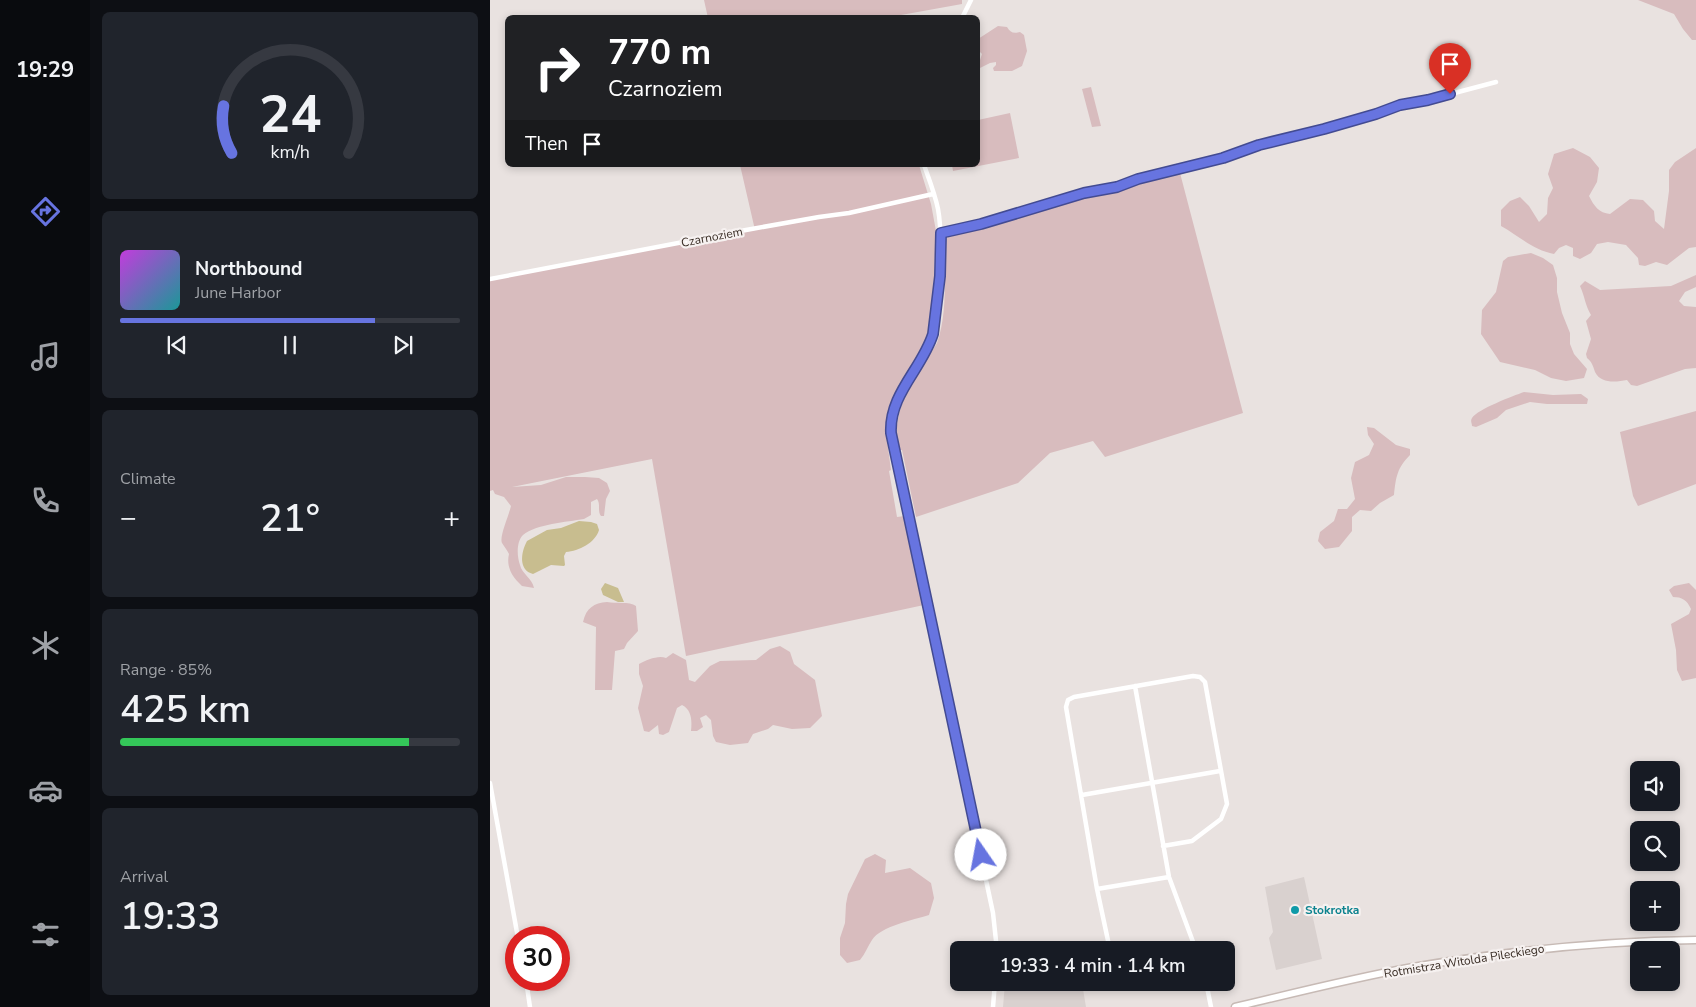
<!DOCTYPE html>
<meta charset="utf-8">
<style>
body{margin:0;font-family:"Nunito Sans",sans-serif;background:#20242c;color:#f1f3f6;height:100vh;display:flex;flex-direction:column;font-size:19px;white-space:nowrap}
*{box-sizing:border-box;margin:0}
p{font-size:16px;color:#9ea1a6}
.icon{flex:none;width:28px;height:28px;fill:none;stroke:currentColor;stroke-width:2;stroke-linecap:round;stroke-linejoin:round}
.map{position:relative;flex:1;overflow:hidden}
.details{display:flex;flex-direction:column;gap:12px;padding:12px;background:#0d0f14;width:400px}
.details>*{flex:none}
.top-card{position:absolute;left:15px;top:15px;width:475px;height:152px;border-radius:8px;box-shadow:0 2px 8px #0003;background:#202124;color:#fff;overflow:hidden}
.fabs{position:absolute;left:1140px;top:761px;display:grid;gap:10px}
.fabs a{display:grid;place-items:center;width:50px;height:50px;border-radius:8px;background:#171b24;box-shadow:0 2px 8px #0003;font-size:25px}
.speed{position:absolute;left:15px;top:926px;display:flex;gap:10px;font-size:25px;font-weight:700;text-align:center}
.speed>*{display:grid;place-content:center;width:65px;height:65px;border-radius:50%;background:#171b24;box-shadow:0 2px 8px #0003;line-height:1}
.speed .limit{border:8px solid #d22;background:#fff;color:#111}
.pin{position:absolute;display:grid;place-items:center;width:42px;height:42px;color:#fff;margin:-51px -21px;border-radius:50% 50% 50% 0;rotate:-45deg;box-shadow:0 0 5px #0007}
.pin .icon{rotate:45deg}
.me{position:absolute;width:55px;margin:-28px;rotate:348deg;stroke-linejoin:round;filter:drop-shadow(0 0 4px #0008)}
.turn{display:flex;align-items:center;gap:18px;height:105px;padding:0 20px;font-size:22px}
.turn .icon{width:65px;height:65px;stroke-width:2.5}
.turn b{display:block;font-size:35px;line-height:42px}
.then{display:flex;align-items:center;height:48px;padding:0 20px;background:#0003;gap:10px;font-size:19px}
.big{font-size:38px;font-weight:600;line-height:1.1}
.details .card{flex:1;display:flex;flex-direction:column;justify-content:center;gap:8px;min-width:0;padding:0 18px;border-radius:8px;background:#20242c}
.details .dial{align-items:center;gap:0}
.dial svg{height:130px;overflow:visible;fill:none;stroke:#363941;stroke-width:7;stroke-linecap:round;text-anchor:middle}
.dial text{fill:#f1f3f6;stroke:none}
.song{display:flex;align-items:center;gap:15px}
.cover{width:60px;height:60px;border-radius:8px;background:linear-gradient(135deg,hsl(290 70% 55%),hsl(180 70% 35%))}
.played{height:5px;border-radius:2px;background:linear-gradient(90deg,#6774e0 75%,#363941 75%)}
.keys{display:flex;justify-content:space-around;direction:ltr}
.heat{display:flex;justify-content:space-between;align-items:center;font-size:28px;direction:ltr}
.charge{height:8px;border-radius:4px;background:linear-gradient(90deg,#34c759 85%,#363941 0)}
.trip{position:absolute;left:460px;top:941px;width:285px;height:50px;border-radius:8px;background:#171b24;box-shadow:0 2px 8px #0003;font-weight:600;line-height:50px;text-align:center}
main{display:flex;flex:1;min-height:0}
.tabs{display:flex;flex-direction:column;width:90px;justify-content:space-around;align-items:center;background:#090b0e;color:#9ea1a6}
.tabs .icon{width:35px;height:35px}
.tabs .active{color:#6774e0}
.tabs b{font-size:22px;color:#f1f3f6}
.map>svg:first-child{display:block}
.built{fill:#d9d1cf}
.green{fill:#d8bcbe}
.water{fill:#c8bd8f}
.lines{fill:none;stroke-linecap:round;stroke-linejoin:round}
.secondary-casing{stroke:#c7bab5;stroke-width:9}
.minor{stroke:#fff;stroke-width:4.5}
.secondary{stroke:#fff;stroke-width:6}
.route-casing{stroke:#434b92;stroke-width:12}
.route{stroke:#6774e0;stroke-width:9}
.culture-dot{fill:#0f9aa8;stroke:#f6f1f0;stroke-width:2}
.labels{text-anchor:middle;stroke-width:4.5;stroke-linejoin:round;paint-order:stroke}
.street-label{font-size:12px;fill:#372b23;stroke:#f6f1f0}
.culture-label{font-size:12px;font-weight:bold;fill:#0d838f;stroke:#f6f1f0;text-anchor:start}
</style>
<main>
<nav class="tabs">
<b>19:29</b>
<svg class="icon active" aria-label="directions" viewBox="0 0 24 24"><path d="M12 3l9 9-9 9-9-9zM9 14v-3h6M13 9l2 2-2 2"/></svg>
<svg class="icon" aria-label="music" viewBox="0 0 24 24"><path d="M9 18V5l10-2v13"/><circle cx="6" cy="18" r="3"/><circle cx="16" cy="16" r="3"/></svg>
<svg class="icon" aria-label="phone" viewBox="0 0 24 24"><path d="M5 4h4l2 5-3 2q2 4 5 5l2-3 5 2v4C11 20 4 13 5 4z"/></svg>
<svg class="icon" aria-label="climate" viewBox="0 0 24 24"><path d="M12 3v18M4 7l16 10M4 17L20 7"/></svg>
<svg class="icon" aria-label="car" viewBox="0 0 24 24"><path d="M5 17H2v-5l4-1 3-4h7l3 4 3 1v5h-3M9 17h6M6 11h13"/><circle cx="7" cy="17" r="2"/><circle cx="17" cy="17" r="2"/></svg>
<svg class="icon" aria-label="filters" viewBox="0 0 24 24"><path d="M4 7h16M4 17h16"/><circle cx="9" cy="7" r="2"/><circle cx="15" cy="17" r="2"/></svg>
</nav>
<section class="details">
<div class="card dial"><svg viewBox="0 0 100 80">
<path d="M14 69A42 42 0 1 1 86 69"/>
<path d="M14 69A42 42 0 0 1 9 40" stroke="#6774e0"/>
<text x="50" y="56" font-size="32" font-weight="700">24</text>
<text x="50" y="72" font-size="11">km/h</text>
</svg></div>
<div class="card">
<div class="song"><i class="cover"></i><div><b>Northbound</b><p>June Harbor</p></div></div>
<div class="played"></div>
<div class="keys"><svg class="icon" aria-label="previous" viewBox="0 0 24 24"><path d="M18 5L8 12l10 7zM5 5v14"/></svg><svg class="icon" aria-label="pause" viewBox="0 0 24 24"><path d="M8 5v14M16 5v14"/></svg><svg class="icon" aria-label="next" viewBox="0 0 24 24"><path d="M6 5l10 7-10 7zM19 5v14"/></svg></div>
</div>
<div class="card"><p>Climate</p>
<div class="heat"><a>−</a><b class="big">21°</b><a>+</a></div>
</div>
<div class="card"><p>Range · 85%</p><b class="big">425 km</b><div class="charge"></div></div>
<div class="card"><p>Arrival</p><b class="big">19:33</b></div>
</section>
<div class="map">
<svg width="1206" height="1007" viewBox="0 0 1206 1007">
<rect width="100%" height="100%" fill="#e9e2e0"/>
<path class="built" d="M814 877 832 959 786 970 779 938 783 932 775 887Z
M515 983H592L596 1007H513Z"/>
<path class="green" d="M214 0H472V4L400 17 218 18Z
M1148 0H1206V40H1202L1193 29 1184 14Z
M508 26 517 27C520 32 523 34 530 32L534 35 537 51 532 66 522 71H504L503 68 506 65V62L500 63 490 68 488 66 492 54 488 50V39Z
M601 87 611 126 602 127 592 89Z
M520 113 529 158 463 171 462 165H488V120Z
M1083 148 1100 157 1109 168 1107 182 1099 196C1104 206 1109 213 1120 214L1140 199 1153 200 1164 211 1165 221 1174 229 1179 191V170L1185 162 1206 148V247L1199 248 1177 265 1166 262 1155 266 1149 265 1148 258 1136 245 1118 242 1107 244 1101 253 1090 259 1083 256V248L1076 245 1069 248 1064 254C1043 250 1029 236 1011 226V210L1020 201 1030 197 1039 206 1049 222 1057 214 1058 198 1063 188 1058 174 1064 154Z
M250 165H429L441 204 446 231 442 326C434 353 415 372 403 397 392 420 398 446 401 470L399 471 407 517 415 516 434 605 196 656 162 459 22 487 51 485 76 477H95L109 478 117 483 120 491 116 499 114 516H111C107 511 111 504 107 499L101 502V515L94 519C77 522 46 524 33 535 26 542 27 557 30 565 32 574 42 578 44 588L32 586C22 577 16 567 19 554 17 550 14 546 12 543 9 537 19 515 21 506L14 497 5 494 3 490 0 491V280L265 230Z
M690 173 753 413 615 457 603 441 560 453 528 483 426 517 412 450H408C400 408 426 377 447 343 458 313 454 273 455 240L459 236 600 195H608Z
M1041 253 1053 258 1063 265 1067 278V292L1072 313 1080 333V344L1084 354 1097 369 1094 378 1076 381 1061 378 1045 370 1010 362 991 334 992 310 1006 292 1013 261 1018 257Z
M1206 275V287L1195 292 1189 301 1194 306 1206 307V368L1195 369 1147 386 1141 385 1137 380C1126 382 1111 384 1105 372 1103 366 1102 362 1097 358L1096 354 1101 339 1096 321 1101 315C1095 305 1095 297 1090 286L1095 281 1110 290 1181 286Z
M1034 392 1063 395 1091 394 1098 399 1097 404H1057L1040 402 1016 410 1007 418 986 427 982 426C982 423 980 421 982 418 988 409 1023 396 1034 392Z
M1206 411V484L1148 506 1143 496 1130 432Z
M877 427 884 428 906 445 920 449V455C907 468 906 477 904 495L890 503 881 511 870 510 862 517V531L849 547 835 549 828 541 830 532 844 521 848 509H857L865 499 861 478 865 462 879 455 884 444 878 435Z
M1199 583 1206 590V678L1192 681 1187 670 1186 650 1181 624 1199 614 1201 609C1197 600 1192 597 1183 597L1179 590 1184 586Z
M117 602C126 604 139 601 146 606L148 631 137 643 134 649 125 651 122 690H105L106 627 93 622C96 608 104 603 117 602Z
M290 646 300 652 304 664 325 680 332 716 320 728 302 729 283 725 278 729 263 734 258 743 240 745 226 742 223 736 221 720 216 715 210 718 213 727 207 731H201C202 721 202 710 192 705L187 708 179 732 173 735 169 734 168 725 159 732 154 731 148 708 153 686 149 674V664C157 660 168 655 176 658L183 653 196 660 199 680 205 682 220 666 230 661 266 660 280 649Z
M385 854 396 860 395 873 420 868 441 883 444 898 439 915C423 920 391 926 382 940 378 946 375 954 370 960L357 963 350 955V938L355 923 356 904 358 894 375 859Z"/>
<path class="water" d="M89 521 101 522 107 524 109 530C105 543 89 551 76 552L74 556 75 565 74 566 61 565 43 574C28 570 31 552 37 541L57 530 71 528Z
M115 583 128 588 134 602H128L113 595 111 589Z"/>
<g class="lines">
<g class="secondary-casing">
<path id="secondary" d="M745 1007C804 993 863 978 923 967 1017 951 1111 941 1206 940"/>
</g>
<path class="minor" d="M472 18 481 0
M434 165C439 179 445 194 448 209 453 235 451 320 440 343 426 373 399 396 401 433L503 913 507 950
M451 233 491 224 595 193 627 187 648 179 733 157 769 145 834 129 910 105 938 100 1006 82
M0 279 256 230 329 217 359 213 443 194
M645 686 679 877 706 950
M0 783 28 938
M592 795 730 771
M607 889 679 877
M620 950 607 889 576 707 578 700 584 697 703 676 710 677 715 682 737 804 731 819 702 841 673 846
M36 980 40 1007
M629 982V985
M716 982 721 1007
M503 1007 505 982"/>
<use href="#secondary" class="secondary"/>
</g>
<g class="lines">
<g class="route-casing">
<path id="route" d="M491 855 401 433C399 394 432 369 443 334L450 276 451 233 491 224 594 193 627 187 648 179 733 158 769 145 834 129 886 114 910 105 938 100 960 94"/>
</g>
<use href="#route" class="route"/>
</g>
<circle class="culture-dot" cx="805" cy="910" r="5"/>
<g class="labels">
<g class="street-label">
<text transform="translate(222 237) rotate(-11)" y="4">Czarnoziem</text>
<text transform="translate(974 961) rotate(-9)" y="4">Rotmistrza Witolda Pileckiego</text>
</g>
<g class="culture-label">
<text x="815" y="914">Stokrotka</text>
</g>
</g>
</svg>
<div class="fabs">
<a><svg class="icon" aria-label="sound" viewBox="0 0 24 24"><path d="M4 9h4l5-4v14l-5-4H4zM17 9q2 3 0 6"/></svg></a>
<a><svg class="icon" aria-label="search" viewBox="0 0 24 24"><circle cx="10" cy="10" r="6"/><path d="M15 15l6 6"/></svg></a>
<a>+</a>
<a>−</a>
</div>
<div class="speed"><div class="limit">30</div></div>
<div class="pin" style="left:960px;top:94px;background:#d93025"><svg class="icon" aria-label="arrive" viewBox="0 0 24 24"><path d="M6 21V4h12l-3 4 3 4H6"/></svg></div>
<svg class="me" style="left:491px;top:855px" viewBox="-20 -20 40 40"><circle r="19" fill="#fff"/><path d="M0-13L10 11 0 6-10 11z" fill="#6774e0"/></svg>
<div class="trip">19:33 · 4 min · 1.4 km</div>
<div class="top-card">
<div class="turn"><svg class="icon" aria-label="right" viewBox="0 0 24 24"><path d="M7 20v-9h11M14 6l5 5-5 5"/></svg><div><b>770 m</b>Czarnoziem</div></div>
<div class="then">Then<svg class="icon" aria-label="arrive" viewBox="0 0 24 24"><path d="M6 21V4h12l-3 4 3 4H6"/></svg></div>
</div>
</div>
</main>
